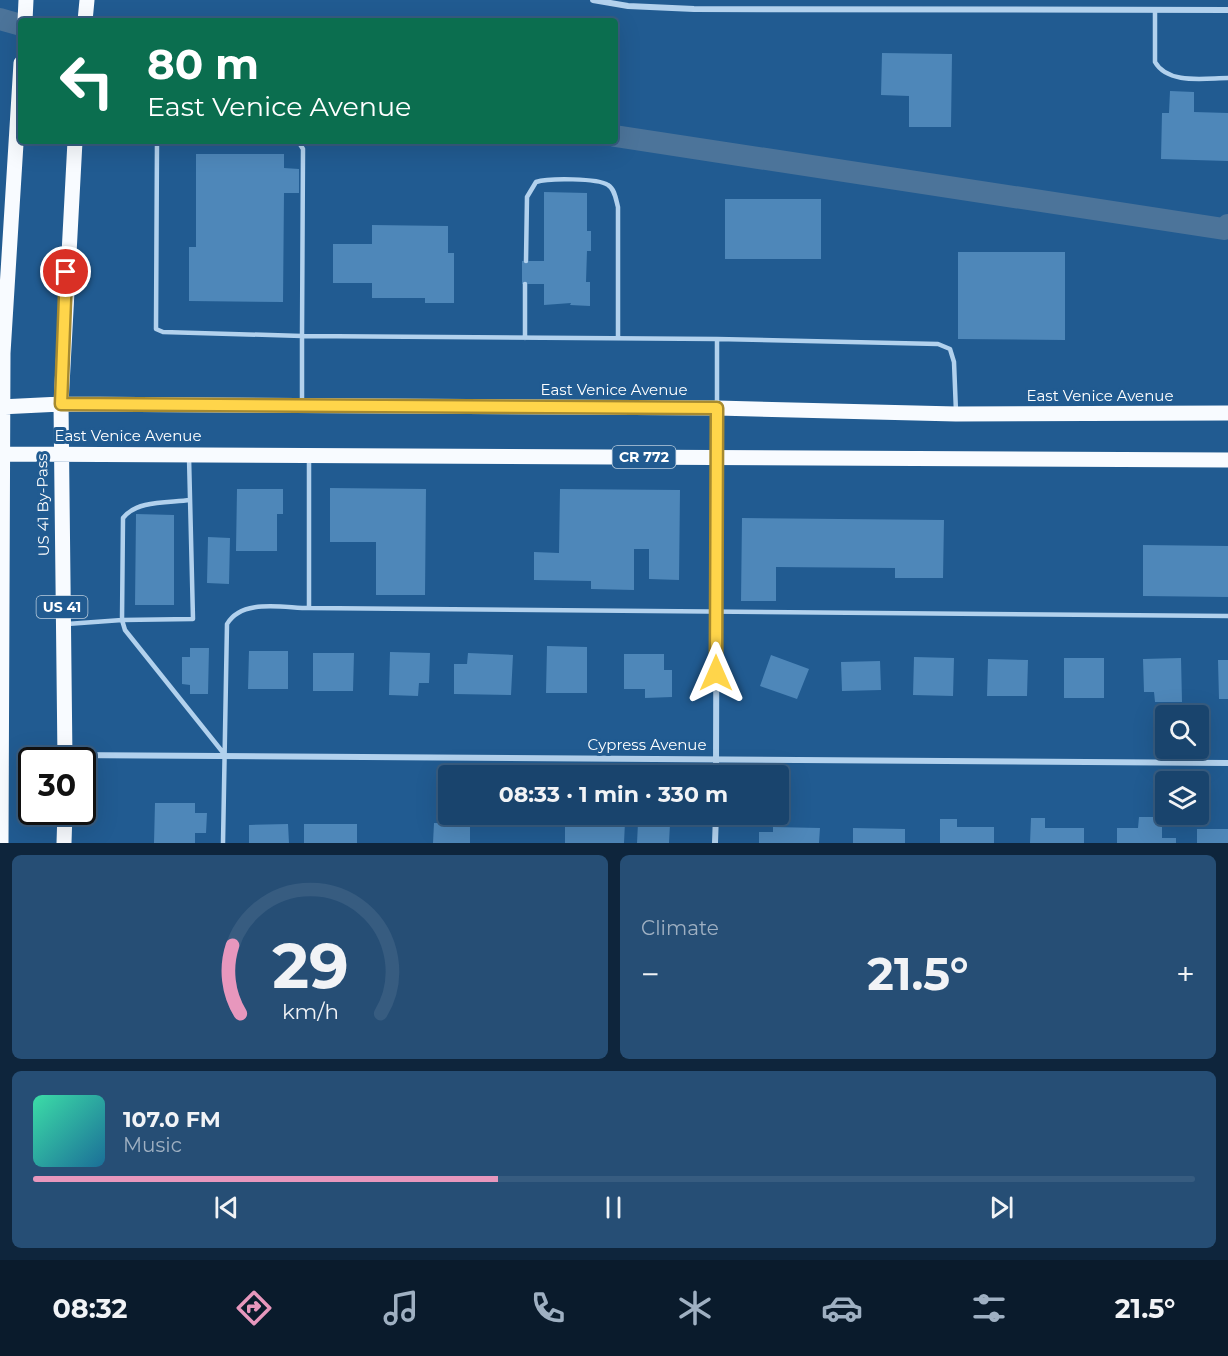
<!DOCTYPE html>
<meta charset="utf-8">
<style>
body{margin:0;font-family:Montserrat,sans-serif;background:#264e75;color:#f1f3f6;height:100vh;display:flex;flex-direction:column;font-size:22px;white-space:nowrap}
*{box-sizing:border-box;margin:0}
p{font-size:20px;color:#9fb0c2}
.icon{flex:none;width:33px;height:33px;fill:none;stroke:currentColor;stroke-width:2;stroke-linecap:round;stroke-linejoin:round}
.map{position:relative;height:843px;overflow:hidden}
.panel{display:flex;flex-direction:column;gap:12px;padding:12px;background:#0e253c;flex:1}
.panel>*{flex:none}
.top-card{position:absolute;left:18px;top:18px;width:600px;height:126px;border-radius:6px;box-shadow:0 6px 24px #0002,0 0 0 2px #375c80;background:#0b6e4f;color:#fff;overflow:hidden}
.fabs{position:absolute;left:1155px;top:705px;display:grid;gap:12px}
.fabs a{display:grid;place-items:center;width:54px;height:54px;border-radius:6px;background:#19446d;box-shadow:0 6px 24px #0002,0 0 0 2px #375c80;font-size:30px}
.speed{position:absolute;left:18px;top:747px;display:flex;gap:12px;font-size:30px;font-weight:700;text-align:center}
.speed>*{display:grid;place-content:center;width:78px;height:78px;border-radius:50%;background:#19446d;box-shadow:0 6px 24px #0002,0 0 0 2px #375c80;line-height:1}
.speed .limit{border:3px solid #111;border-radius:9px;background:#fff;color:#111}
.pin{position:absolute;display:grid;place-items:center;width:51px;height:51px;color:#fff;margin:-26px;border:3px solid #fff;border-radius:50%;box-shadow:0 2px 6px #0007}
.me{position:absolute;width:66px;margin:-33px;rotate:0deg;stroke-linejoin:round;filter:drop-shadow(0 0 4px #0008)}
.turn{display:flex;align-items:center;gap:21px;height:126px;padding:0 30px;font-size:27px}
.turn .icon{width:78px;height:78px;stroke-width:2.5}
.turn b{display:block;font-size:42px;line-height:51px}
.big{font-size:45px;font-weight:700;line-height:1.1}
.panel .tile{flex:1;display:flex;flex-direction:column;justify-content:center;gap:9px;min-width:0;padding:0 21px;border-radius:9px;background:#264e75}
.panel .dial{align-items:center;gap:0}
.dial svg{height:156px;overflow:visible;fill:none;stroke:#375c80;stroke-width:7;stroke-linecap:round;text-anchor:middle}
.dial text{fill:#f1f3f6;stroke:none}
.song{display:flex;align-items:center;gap:18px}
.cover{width:72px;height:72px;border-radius:9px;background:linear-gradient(135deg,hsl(160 70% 55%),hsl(200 70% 35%))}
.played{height:6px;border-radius:3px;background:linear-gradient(90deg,#e797bd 40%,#375c80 40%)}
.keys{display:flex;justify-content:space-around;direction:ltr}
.heat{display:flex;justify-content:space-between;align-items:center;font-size:33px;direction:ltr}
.panel .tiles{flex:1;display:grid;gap:12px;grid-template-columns:1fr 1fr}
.tile:last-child{grid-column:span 2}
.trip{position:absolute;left:438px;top:765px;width:351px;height:60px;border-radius:6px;background:#19446d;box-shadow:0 6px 24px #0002,0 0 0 2px #375c80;font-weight:700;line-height:60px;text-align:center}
.dock{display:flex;height:96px;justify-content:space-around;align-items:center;background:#0a1b2c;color:#9fb0c2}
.dock .icon{width:42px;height:42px}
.dock .current{color:#e797bd}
.dock b{font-size:27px;color:#f1f3f6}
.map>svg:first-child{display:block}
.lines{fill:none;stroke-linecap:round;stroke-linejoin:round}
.canal{stroke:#4c749a;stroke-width:22}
.building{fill:#4e87b9}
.service{stroke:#b2d1ed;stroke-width:4.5}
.minor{stroke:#b2d1ed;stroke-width:6}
.primary{stroke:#f8fbff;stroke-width:15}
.route-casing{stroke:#a68a30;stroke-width:15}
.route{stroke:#ffd54a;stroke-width:10}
.labels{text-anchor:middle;stroke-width:6;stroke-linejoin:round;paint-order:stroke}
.shield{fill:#215b91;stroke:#bccede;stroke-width:1.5}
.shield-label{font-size:14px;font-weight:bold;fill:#fff}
.street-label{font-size:15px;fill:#fff;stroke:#215b91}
</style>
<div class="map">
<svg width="1228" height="843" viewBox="0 0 1228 843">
<rect width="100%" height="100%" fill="#215b91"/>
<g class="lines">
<path class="canal" d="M0 19 21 25
M615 136 1224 229 1228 225"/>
</g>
<path class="building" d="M882 53 952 54 951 127H909V96L881 95Z
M1170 91 1194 92V112L1228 113V161L1161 159 1162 113H1169Z
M196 154H284V168L299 169V193H284L283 302 189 301V247H196Z
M544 192 587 193V231H591V251H587L586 282H590V306L570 305 571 303 544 305V284H522V261H544Z
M725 199H821V259H725Z
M372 225 448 226V253H454V303H425V298H372V283H333V244H372Z
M958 252H1065V340L958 339Z
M330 488 426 489 425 595H376V542H330Z
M237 489H283V514H277V551H236Z
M560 489 680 490 679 580 649 579V549H634V590L591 589V581L534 580V552L559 553Z
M136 514 174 515V605H135Z
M742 518 944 520 943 578H895V568L776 567V601H741Z
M208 537 230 538 229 584 207 583Z
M1143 545 1228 546V597L1143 596Z
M547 646 587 647V693H546Z
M190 648H209L208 694H190V685L182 684V657H190Z
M249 651H288V689H248Z
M390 652 430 653 429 683H419L418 696 389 695Z
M313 653H354L353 691H313Z
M468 653 513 655 511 695 454 694V664H467Z
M624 654H664V670H672V697L645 698V689H624Z
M771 655 809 669 797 699 760 686Z
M914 657 954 658 953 696 913 695Z
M1064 658H1104V698H1064Z
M1181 658 1182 702H1155L1154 692H1144L1143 659Z
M988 659 1028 660 1027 696H987Z
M1218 660H1228V699H1219Z
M880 661 881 690 842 691 841 662Z
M155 803H195V813H207L206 833H195V843H154Z
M1139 817H1162V838H1176V843H1117V828H1138Z
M1031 818H1045V828H1084V843H1030Z
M940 819H957V827H994V843H940Z
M565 820 625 822 624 843H565Z
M434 823 470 824V843H433Z
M638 823 670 824 669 843H637Z
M288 824 289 843H249V825Z
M304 824H357V843H304Z
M773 827 820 828 819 843H759V832H773Z
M853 828 905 829V843H853Z
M1197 829H1228V843H1197Z"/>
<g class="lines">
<path class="service" d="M1155 10V62C1168 85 1206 78 1228 78
M157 141 156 329 163 332 302 336 303 149 298 141
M526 261 527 197 536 182C548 178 598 178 608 185 615 189 616 200 618 207V338
M525 338V284
M717 339 938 344 950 349 954 362 956 412
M302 404V336L717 339V405
M189 457 193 619 122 620 123 518C137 500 168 503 190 500
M309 459V608L1228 616
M67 624 122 620 125 630 225 755
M223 843 227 624C242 598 284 608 309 608"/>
<path class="minor" d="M593 0 628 6 694 9 1228 10
M66 755 1228 763
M716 776 717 409
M715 843 716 814"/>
<path class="primary" d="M25 21 26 0
M85 21 87 0
M0 407 61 404 717 408 956 414 1228 413
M0 454 1228 460
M65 760 61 404 75 141
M1 843 3 353 21 63
M64 843 65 812"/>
</g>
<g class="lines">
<g class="route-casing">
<path id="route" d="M66 272 61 404 717 408 716 673"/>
</g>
<use href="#route" class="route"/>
</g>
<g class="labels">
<g class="shield">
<rect x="612.5" y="446" width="63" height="22" rx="4.5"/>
<rect x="36.5" y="596" width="51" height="22" rx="4.5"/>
</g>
<g class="shield-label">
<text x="644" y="462">CR 772</text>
<text x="62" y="612">US 41</text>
</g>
<g class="street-label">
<text x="614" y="395">East Venice Avenue</text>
<text x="1100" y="401">East Venice Avenue</text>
<text x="128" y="441">East Venice Avenue</text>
<text transform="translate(43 505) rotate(-91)" y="5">US 41 By-Pass</text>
<text x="647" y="750">Cypress Avenue</text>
</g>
</g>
</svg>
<div class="fabs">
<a><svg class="icon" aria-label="search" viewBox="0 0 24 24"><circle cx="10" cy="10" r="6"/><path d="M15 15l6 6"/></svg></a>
<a><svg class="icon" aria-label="layers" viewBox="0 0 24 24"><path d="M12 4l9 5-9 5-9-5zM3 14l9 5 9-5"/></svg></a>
</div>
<div class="speed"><div class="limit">30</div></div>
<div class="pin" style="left:66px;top:272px;background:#d93025"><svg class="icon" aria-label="arrive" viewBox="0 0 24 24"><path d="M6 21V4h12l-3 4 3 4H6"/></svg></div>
<svg class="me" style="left:716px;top:673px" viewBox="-20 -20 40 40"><path d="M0-17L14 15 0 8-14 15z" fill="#ffd54a" stroke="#fff" stroke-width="4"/></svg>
<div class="trip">08:33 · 1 min · 330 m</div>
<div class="top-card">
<div class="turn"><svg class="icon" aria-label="left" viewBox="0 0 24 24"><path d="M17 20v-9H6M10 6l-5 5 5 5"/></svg><div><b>80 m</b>East Venice Avenue</div></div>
</div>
</div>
<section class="panel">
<div class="tiles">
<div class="tile dial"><svg viewBox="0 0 100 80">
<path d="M14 69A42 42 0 1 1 86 69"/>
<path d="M14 69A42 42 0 0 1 10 34" stroke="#e797bd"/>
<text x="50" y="56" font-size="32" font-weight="700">29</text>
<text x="50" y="72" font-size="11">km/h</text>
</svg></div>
<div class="tile"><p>Climate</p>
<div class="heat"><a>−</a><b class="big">21.5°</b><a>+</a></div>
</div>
<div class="tile">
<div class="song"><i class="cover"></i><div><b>107.0 FM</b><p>Music</p></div></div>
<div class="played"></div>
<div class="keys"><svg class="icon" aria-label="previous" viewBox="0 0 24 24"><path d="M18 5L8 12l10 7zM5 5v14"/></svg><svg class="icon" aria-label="pause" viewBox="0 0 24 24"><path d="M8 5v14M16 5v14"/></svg><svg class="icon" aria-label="next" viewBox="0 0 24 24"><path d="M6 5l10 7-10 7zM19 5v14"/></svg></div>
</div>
</div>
</section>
<nav class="dock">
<b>08:32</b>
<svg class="icon current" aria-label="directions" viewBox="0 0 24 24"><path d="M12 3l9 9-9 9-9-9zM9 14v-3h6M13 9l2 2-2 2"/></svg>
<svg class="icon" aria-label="music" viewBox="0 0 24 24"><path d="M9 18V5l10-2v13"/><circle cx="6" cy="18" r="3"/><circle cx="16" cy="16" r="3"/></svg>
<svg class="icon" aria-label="phone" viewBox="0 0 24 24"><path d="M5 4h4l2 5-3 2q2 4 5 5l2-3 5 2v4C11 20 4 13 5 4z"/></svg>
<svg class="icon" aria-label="climate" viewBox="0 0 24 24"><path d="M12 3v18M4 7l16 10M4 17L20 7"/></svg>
<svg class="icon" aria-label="car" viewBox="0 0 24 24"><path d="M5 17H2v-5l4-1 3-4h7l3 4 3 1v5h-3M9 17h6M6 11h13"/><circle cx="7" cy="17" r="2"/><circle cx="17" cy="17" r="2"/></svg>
<svg class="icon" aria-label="filters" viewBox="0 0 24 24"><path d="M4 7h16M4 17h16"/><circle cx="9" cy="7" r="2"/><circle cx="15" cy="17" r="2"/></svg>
<b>21.5°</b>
</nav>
